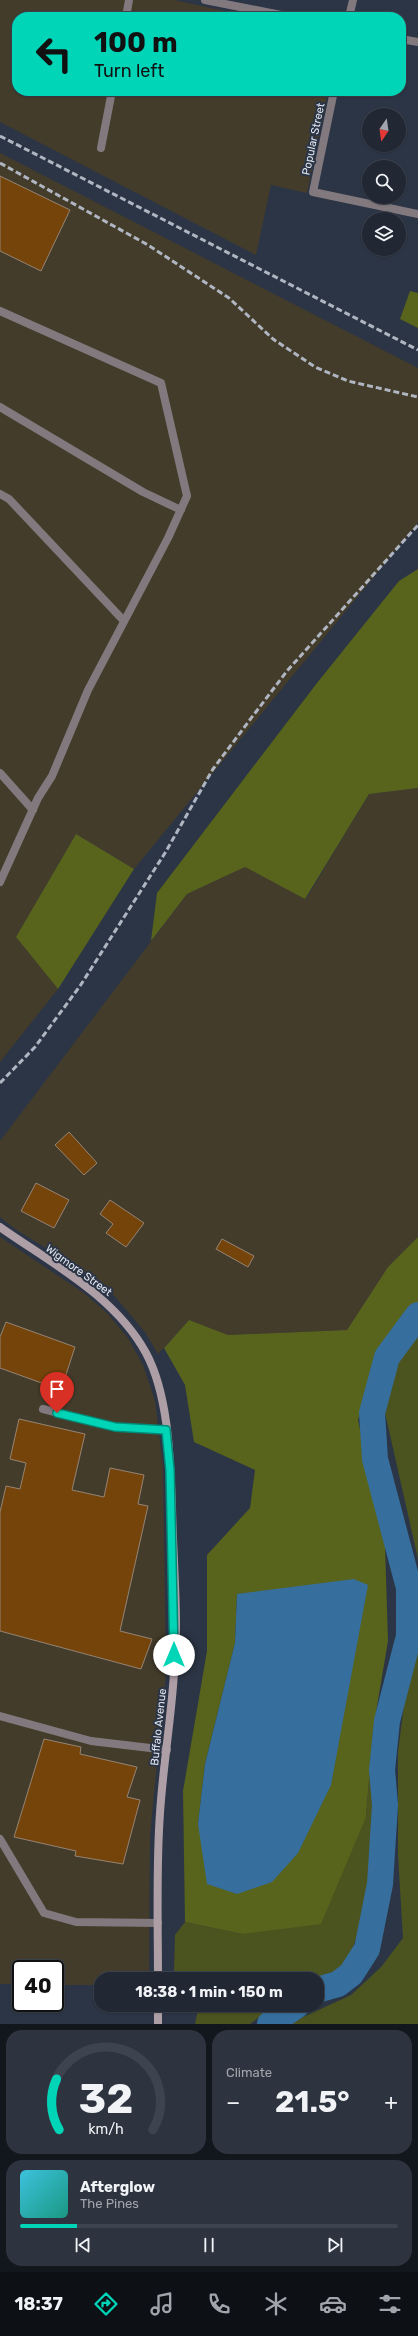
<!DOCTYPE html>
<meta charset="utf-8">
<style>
body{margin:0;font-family:Rubik,sans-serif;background:#2d3440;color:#f1f3f6;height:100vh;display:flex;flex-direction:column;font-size:15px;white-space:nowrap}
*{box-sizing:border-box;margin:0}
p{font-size:13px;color:#a2a6ac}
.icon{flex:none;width:22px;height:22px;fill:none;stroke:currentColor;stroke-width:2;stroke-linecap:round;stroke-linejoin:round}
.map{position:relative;height:2024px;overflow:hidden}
.side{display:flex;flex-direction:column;gap:6px;padding:6px;background:#12161d;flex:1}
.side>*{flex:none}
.hud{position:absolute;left:12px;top:12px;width:394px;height:84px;border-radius:16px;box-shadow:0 1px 3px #0004,0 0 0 1px #3e444f;background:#00d5b7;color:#111;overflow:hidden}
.needle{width:26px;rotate:193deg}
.tools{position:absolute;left:362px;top:108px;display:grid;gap:8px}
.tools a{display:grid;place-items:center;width:44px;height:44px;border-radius:50%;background:#212834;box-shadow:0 1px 3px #0004,0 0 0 1px #3e444f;font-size:20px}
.speed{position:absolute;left:12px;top:1960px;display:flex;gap:8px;font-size:20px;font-weight:700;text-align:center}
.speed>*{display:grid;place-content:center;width:52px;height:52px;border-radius:50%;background:#212834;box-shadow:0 1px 3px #0004,0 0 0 1px #3e444f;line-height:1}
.speed .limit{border:2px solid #111;border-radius:6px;background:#fff;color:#111}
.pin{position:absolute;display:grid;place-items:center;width:34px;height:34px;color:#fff;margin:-41px -17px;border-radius:50% 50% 50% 0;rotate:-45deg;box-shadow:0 0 4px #0007}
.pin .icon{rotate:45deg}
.me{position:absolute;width:44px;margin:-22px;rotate:0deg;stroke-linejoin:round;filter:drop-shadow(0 0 3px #0008)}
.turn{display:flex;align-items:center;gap:14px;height:84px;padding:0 16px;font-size:18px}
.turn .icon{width:52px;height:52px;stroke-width:2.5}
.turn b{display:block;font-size:28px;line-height:34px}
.big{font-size:30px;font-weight:700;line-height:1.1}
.side .card{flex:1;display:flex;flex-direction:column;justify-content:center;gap:6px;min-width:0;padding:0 14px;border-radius:16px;background:#2d3440}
.side .dial{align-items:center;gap:0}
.dial svg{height:104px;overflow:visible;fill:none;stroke:#3e444f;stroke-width:7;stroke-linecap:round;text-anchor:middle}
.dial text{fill:#f1f3f6;stroke:none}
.song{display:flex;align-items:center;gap:12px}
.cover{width:48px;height:48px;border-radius:6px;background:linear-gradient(135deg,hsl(190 70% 55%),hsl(170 70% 35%))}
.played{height:4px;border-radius:2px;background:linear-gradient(90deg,#00d5b7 15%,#3e444f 15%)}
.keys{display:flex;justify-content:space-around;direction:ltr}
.heat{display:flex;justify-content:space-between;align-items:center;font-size:22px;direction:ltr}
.side .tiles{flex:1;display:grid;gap:6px;grid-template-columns:1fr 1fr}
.card:last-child{grid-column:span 2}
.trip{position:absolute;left:94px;top:1972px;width:230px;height:40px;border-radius:16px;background:#212834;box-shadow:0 1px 3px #0004,0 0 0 1px #3e444f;font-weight:700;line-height:40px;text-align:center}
.tab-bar{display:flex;height:64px;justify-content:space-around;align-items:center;background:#0d1015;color:#a2a6ac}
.tab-bar .icon{width:28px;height:28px}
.tab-bar .selected{color:#00d5b7}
.tab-bar b{font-size:18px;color:#f1f3f6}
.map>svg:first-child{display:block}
.industrial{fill:#443c2b}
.green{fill:#4b531f}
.forest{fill:#58631c;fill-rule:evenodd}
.water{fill:#366f9d}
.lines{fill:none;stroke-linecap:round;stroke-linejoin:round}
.river{stroke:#366f9d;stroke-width:26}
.building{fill:#75440a;stroke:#958474}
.lane{stroke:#82797e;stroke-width:8}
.street{stroke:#82797e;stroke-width:8}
.secondary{stroke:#ae9fa7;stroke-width:8}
.rail{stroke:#afb6c2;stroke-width:3;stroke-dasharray:6 3;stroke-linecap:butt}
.route-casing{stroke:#008a77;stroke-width:10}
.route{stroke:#00d5b7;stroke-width:7}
.labels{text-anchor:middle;stroke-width:4;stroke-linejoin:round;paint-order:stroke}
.street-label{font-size:11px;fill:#e0e6f0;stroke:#2c3545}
</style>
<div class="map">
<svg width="418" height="2024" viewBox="0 0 418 2024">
<rect width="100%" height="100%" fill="#2c3545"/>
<path class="industrial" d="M0 0H174L253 17H17V91H328L307 193 271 185 256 255 0 122Z
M0 153 418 368V523L134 869 76 834 16 937 58 989 0 1062Z
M418 788V1237L388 1267 347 1330 228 1335 189 1320 158 1354 145 1332 112 1293 93 1277 15 1229 0 1217V1141L187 894 245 867 306 899 369 794Z
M0 1237 84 1293 107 1313 128 1338 143 1365 155 1401 163 1466 166 1672 150 1835 149 1979H101V1985H55V1969H21V1984H0Z"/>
<path class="green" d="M418 1335V1559L385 1413 398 1356Z
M418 1632V2024H288L351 1995 381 1967 403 1938 398 1856V1752L408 1674Z
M373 1730C375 1806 380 1904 341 1973L328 1974 317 1980 180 1979 174 1971 175 1935 185 1922 242 1934 366 1817Z
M199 2005H275L250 2024H195Z"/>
<path class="forest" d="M410 291 418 293V328L400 319Z
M418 569V788L369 794 305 899 245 867 187 894 151 941 157 893 317 683 399 581Z
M76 834 134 869 58 989 16 937Z
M418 1237V1302L375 1356 358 1420 385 1545 388 1641 373 1730 366 1817 321 1924 242 1934 185 1922 183 1791 207 1651V1555L250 1508 255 1470 194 1442 185 1385 164 1348 189 1320 228 1335 347 1330 388 1267ZM368 1585 198 1824 205 1764 235 1643 237 1594Z"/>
<path class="water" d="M354 1579 368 1585 331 1785 298 1853 272 1882 237 1894 207 1884 198 1824 205 1764 235 1643 237 1594Z"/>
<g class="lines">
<path class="river" d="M317 1990 338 1984 351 1974 367 1949 380 1884 385 1805 382 1770 387 1721 409 1636V1588L375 1459 372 1413 387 1357 418 1315
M270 2024 297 2005"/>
</g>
<path class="building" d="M0 176 70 210 41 271 0 251Z
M69 1132 97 1163 84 1175 55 1145Z
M36 1183 69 1200 54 1228 21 1211Z
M110 1200 144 1223 126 1247 106 1233 113 1224 100 1214Z
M222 1239 254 1256 248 1267 216 1249Z
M6 1322 75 1347 61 1390 0 1368V1337Z
M19 1419 85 1434 72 1490 104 1497 110 1468 144 1475 138 1504 148 1506 120 1631 152 1639 141 1669 0 1631V1512L6 1486 20 1489 26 1463 10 1459Z
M44 1739 81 1747 80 1754 137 1767 127 1797 140 1800 123 1864 75 1856 76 1851 14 1837Z"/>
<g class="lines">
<path class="lane" d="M0 311 161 383 187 496 168 538 88 690 52 776 38 798 0 882
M0 407 143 492 181 510
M0 494 9 499 124 621
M0 773 33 810
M43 1409 115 1427 166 1430
M0 1716 91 1741 167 1750
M0 1839 44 1913 76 1922 158 1923"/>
<path class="street" d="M205 0 291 17
M126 17 129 0
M349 17 353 0
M401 39 418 42
M334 91 313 192 418 214
M101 148 112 91"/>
<path class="secondary" d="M0 1227C51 1263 115 1296 146 1353 169 1396 170 1459 172 1507 173 1562 179 1619 174 1673 171 1720 163 1766 160 1813 156 1868 158 1924 158 1979
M158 2005V2024"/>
<path class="rail" d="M0 136 418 350
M0 163 148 245 229 298 273 339 315 367 348 381 418 397
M0 1083 35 1047 80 986 165 853 213 769 249 721 287 671 418 525"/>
</g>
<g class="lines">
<g class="route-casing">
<path id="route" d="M57 1413 115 1427 166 1430 170 1470 174 1655"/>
</g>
<use href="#route" class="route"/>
</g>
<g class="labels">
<g class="street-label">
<text transform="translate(313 139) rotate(-78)" y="4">Popular Street</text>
<text transform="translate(79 1270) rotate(36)" y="4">Wigmore Street</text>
<text transform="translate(158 1727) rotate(-84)" y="4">Buffalo Avenue</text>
</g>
</g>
</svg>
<div class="tools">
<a><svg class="needle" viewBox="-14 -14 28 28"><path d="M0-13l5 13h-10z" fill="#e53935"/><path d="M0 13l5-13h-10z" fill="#a2a6ac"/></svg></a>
<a><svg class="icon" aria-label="search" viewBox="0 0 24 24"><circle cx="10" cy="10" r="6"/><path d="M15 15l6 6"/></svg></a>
<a><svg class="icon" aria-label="layers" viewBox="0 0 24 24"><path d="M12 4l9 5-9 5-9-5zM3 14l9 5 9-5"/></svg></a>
</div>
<div class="speed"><div class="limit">40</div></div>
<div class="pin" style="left:57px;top:1413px;background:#d93025"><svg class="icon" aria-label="arrive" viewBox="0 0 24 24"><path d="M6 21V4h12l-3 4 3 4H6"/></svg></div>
<svg class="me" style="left:174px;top:1655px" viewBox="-20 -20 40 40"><circle r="19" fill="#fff"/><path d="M0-13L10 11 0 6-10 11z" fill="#00d5b7"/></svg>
<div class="trip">18:38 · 1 min · 150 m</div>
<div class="hud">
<div class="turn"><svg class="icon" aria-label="left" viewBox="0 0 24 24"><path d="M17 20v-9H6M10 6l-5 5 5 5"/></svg><div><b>100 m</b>Turn left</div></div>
</div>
</div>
<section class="side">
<div class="tiles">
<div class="card dial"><svg viewBox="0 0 100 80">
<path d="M14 69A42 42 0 1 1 86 69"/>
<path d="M14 69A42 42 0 0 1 12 30" stroke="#00d5b7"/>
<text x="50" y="56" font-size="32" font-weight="700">32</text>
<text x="50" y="72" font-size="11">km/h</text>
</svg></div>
<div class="card"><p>Climate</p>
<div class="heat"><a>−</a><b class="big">21.5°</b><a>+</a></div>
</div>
<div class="card">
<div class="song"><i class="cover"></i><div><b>Afterglow</b><p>The Pines</p></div></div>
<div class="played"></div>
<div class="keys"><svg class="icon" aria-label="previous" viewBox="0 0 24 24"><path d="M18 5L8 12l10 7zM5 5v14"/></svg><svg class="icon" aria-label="pause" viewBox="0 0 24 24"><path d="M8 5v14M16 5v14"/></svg><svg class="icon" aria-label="next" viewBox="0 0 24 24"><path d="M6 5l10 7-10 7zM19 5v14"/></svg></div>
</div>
</div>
</section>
<nav class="tab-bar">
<b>18:37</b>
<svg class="icon selected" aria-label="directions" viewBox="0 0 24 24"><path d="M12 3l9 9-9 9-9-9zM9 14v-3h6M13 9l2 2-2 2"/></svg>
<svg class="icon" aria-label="music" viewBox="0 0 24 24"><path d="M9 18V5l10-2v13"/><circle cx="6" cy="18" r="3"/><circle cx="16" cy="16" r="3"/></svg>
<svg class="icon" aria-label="phone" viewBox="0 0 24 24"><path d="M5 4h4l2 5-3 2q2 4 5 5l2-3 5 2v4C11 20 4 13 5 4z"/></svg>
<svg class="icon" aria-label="climate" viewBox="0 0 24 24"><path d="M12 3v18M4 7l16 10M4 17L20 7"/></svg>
<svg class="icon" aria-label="car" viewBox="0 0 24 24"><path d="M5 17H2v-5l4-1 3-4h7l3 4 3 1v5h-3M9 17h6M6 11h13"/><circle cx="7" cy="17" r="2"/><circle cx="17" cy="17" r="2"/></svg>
<svg class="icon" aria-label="filters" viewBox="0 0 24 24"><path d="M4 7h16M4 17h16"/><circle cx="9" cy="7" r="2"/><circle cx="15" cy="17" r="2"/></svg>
</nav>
